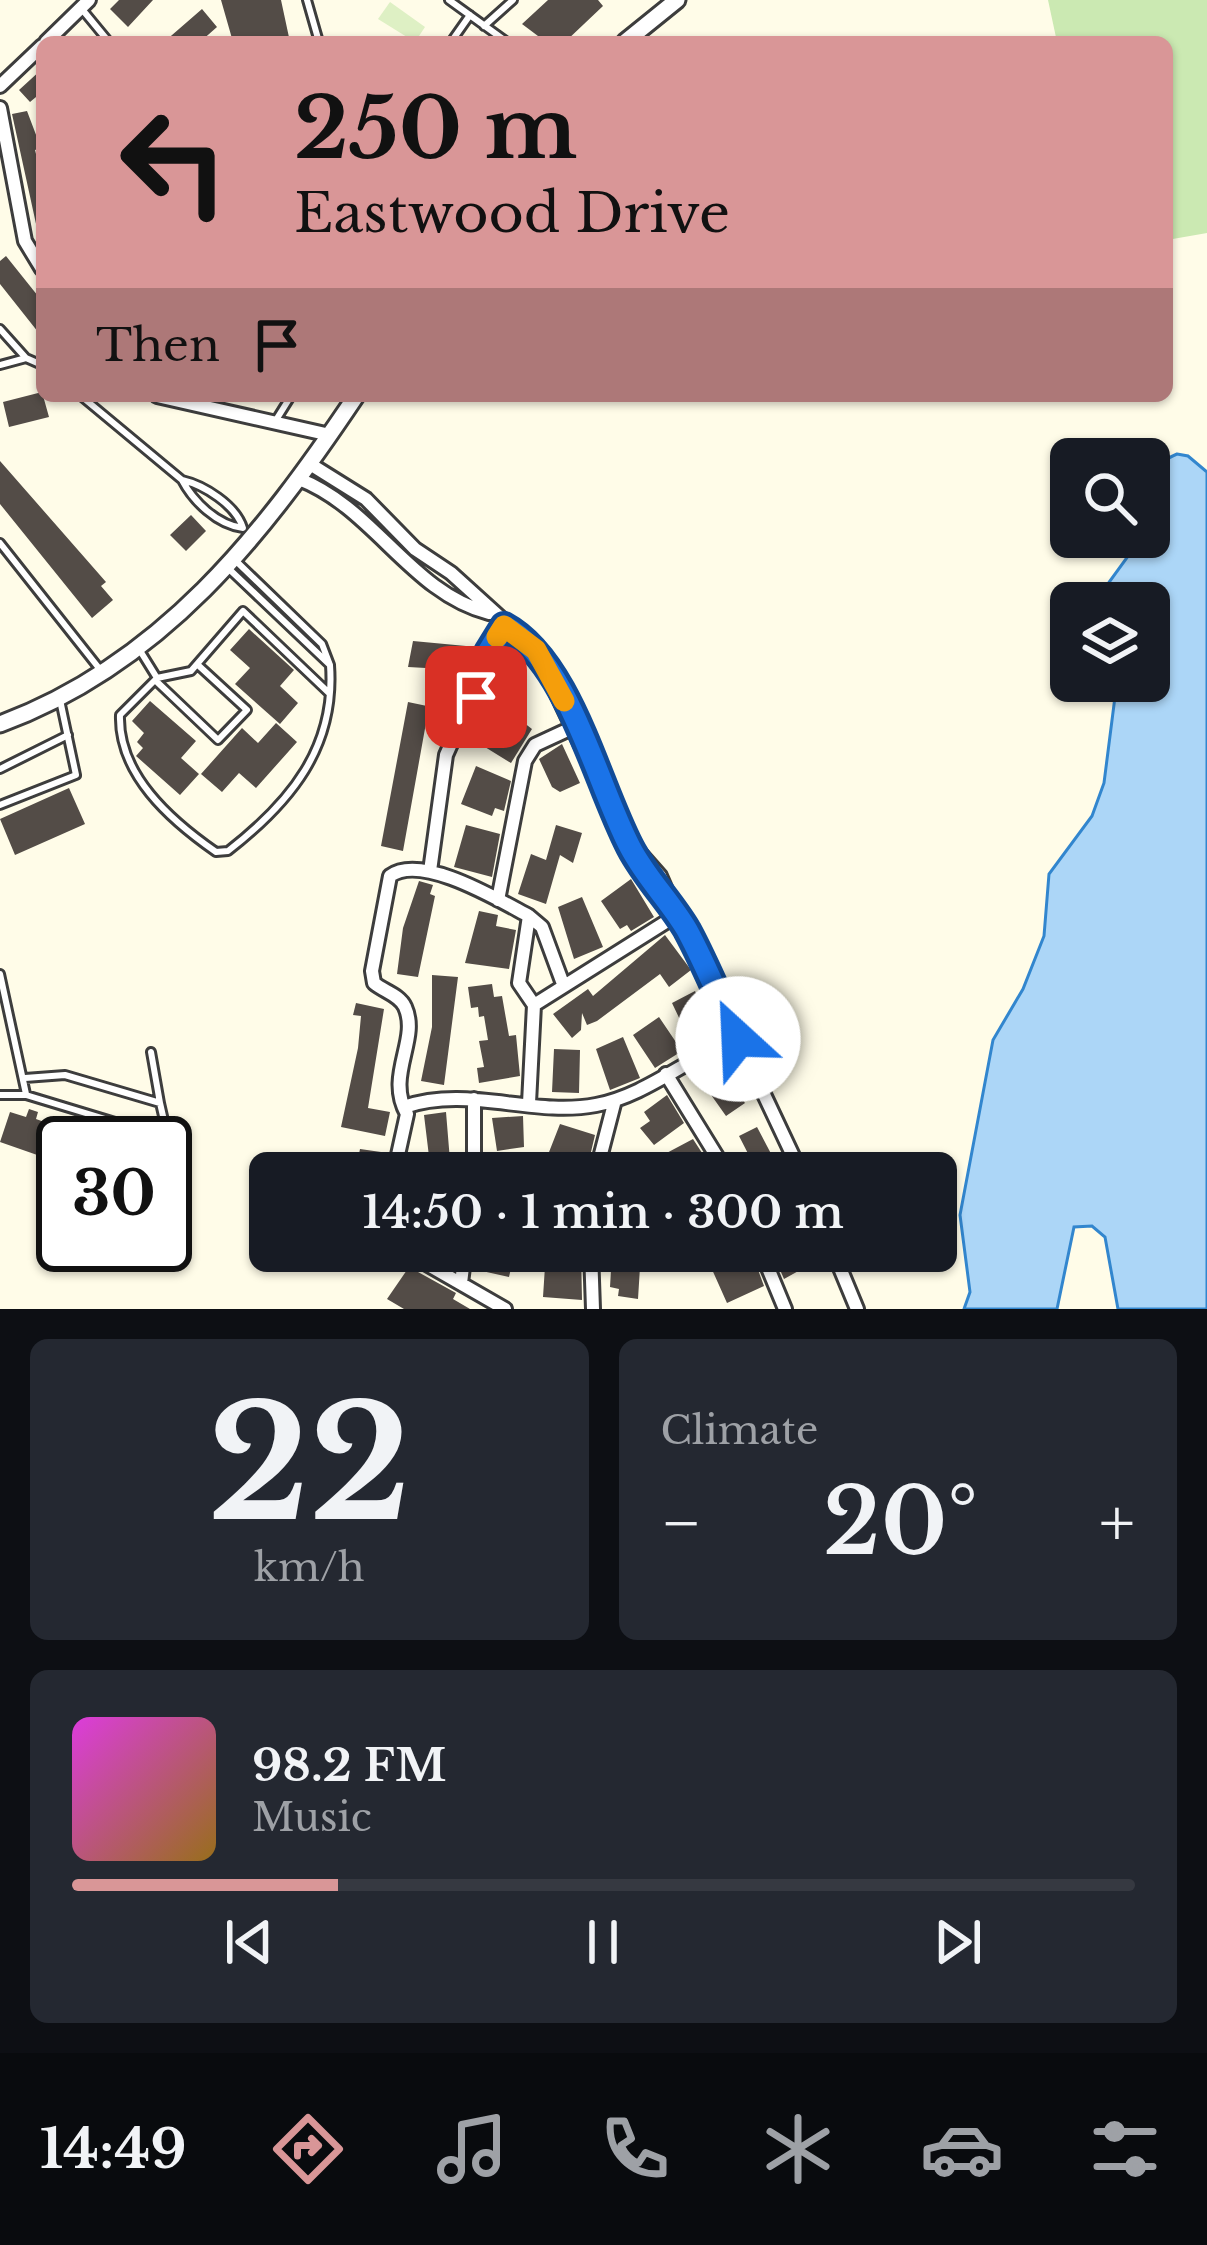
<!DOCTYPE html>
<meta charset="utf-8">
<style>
body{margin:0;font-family:"Libre Baskerville",serif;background:#242831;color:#f1f3f6;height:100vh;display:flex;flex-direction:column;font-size:45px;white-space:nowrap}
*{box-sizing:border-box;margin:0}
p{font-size:39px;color:#9ea1a6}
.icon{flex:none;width:66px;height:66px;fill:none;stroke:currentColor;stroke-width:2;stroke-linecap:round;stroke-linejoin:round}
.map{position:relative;height:1309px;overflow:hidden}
.side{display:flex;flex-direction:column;gap:30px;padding:30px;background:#0d0f14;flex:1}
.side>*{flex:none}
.hud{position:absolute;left:36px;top:36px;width:1137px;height:366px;border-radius:18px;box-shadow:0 3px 9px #0004;background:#d99697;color:#111;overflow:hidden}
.tools{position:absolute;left:1050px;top:438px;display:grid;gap:24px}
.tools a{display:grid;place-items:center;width:120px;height:120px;border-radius:18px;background:#171b24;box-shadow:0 3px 9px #0004;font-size:60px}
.speed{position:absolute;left:36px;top:1116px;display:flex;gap:24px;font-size:60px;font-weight:700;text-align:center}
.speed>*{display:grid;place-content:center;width:156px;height:156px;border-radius:50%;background:#171b24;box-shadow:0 3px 9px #0004;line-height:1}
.speed .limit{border:6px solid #111;border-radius:18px;background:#fff;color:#111}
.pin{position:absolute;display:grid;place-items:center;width:102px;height:102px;color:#fff;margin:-51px;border-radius:24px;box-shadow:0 6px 18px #0006}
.me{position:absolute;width:132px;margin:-66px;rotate:335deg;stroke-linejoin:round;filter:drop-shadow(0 0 9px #0008)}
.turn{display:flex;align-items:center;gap:42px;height:252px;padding:0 60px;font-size:54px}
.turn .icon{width:156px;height:156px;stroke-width:2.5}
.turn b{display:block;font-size:84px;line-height:102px}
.then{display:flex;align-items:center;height:114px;padding:0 60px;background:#0003;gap:24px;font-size:45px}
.big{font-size:90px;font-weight:600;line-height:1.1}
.side .tile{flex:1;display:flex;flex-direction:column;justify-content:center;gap:18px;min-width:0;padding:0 42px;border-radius:18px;background:#242831}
.side .dial{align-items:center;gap:0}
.dial b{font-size:156px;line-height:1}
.song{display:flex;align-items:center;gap:36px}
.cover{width:144px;height:144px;border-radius:18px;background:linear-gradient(135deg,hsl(300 70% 55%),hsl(40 70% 35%))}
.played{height:12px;border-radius:6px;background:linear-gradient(90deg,#d99697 25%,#363941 25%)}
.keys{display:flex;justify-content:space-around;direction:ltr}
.heat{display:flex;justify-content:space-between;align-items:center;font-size:66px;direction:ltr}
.side .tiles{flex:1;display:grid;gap:30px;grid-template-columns:1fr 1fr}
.tile:last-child{grid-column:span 2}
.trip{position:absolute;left:249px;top:1152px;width:708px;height:120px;border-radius:18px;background:#171b24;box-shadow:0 3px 9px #0004;font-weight:600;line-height:120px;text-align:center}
.tabs{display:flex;height:192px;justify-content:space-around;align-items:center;background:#090b0e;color:#9ea1a6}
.tabs .icon{width:84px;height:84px}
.tabs .on{color:#d99697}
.tabs b{font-size:54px;color:#f1f3f6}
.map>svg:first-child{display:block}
.green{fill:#cbe9b2}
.pitch{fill:#def0c4}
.water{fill:#acd6f7;stroke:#3286ce;stroke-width:3}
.building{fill:#534c47}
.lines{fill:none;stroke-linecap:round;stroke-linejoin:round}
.service-casing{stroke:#3d3d3d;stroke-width:12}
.minor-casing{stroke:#3d3d3d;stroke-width:18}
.tertiary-casing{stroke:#3d3d3d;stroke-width:21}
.service{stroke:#fff;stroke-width:6}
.minor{stroke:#fff;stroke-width:12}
.tertiary{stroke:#fff;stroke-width:15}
.route-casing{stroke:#114b97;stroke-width:30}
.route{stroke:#1a73e8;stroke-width:21}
.slow{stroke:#f59e0b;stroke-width:21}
</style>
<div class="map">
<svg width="1207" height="1309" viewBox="0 0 1207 1309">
<rect width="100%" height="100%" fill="#fffce8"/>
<path class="green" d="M1048 0H1207V233L1167 240V42H1057Z"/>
<path class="pitch" d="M390 2 425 27 415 42 378 19Z"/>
<path class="water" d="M1177 454 1188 456 1207 472V1309H1118L1105 1237 1092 1226 1074 1227 1057 1309H964L970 1292 960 1215 993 1040 1023 989 1044 936 1049 874 1092 816 1104 783 1117 681H1149V603H1112L1107 585 1134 548 1135 537H1149C1149 499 1137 471 1177 454Z"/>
<path class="building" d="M119 0H153L128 27 110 9Z
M221 0H281L290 42H233Z
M548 0H598L603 6 565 42H546L522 24Z
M202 9 217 27 200 42H164Z
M42 69V92L30 102 19 90Z
M27 111 41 148 35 150 42 178 38 233 12 114Z
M6 256 42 301V337L0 284V261Z
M42 392 49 417 9 427 3 402Z
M0 461 106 582 101 586 113 600 92 618 0 504Z
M191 515 206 531 186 551 170 535Z
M249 629 294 670 280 686 298 703 280 724 235 684 250 668 230 650Z
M413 641 466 646 462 670 408 667Z
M150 701 196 741 181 758 199 774 180 795 136 756 143 748 137 742 144 733 132 721Z
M408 702 427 706 426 723 403 851 381 846Z
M502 706 532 729 511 763 472 739 483 722 490 726Z
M276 723 297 742 256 788 239 773 222 792 201 774 242 728 258 743Z
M562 744 580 783 560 792 552 787 539 759Z
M476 766 511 781 504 811 495 808 492 816 461 804Z
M69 788 85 824 15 855 0 819Z
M466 825 500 834 492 877 454 867Z
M556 825 582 833 573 863 560 855 546 904 518 894 531 854 546 860Z
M631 879 654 917 631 931 627 925 620 929 601 901Z
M419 881 433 885 430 894 435 896 418 977 397 974 403 928Z
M582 897 603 947 574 959 558 907Z
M479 911 498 915 496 926 516 930 509 969 465 963Z
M665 935 691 970 669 987 660 974 597 1021 587 1025 582 1013 581 1030 572 1038 553 1014 588 989 593 996Z
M432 975 458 977 444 1085 421 1081 432 1027Z
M492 984 494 997 502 996 509 1036 516 1035 520 1076 479 1083 477 1068 484 1067 479 1041 488 1040 484 1016 479 1017 478 1007 471 1008 468 987Z
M695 991 717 1036 693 1047 672 1003Z
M356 1003 384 1009 368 1108 390 1112 385 1136 341 1127 358 1048 361 1016 353 1015Z
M659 1017 682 1051 655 1068 633 1035Z
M623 1037 640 1078 610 1090 596 1049Z
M554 1049 580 1050 579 1093 552 1092Z
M715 1061 745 1103 726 1116 697 1075Z
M667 1095 684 1123 654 1145 640 1128 650 1121 644 1112Z
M29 1109 38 1112 36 1119 102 1143H63V1164L0 1142 10 1112 26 1117Z
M446 1112 451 1173H431L424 1115Z
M523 1116 524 1147 497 1151 492 1118Z
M560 1124 595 1135 586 1173 542 1170Z
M757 1127 778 1167 766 1173H758L739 1136Z
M693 1139 715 1173H676L670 1163 666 1165 661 1156Z
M360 1149 381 1152 378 1173H340L342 1157 358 1159Z
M499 1161 541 1167 540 1173H497Z
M475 1251H515L509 1277 473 1269Z
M546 1251H581L582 1300 543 1297Z
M618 1251H641L638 1299 618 1296 619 1289 610 1287 612 1253Z
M716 1251H751L764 1286 727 1303 706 1256Z
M772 1251H816L820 1259 784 1279Z
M409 1267 456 1293 453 1299 470 1309H404L387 1299Z"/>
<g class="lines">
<g class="service-casing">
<path id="service" d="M307 0 319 42
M449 0 507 42
M81 8 109 42
M484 26 513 0
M451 42 470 15
M0 329 26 358
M0 365 26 358 42 365
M81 396 182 480C193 501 217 525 243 528 236 505 204 485 182 480
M276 420 291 396
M0 543 102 672
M229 569 330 665 322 644 236 561
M139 649 157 678
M155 680 218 740 247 710 198 665
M329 693 243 611 191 671 157 678 120 715C118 774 170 820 216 852L228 851C291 802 336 747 330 665
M0 769 68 735
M0 805 76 775 60 700
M0 974 26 1094
M151 1052 160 1103
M0 1095H26L168 1138 160 1103 65 1075 25 1078
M168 1138 181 1186"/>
</g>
<g class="minor-casing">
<path id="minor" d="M46 42 89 0
M0 86 42 46
M0 108 25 241 42 269
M157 396 330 435
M310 464 366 499 415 549 451 573 536 650 623 834 660 876 677 915
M299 479C374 508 411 593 489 613
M632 851 687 931 801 1173
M430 871 446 755 504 625
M498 900 525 761 535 745 576 726
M529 916 519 983 534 1005
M534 1005 677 915
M666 1074 727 1173
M474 1099V1173
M529 1103 534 1005
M404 1107C468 1085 532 1117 596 1105 648 1095 689 1056 738 1039
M394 1173 407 1114C385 1075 420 1040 405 1007 400 995 383 991 374 983L372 971 390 876C421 853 497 899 529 916L542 927 563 984
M596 1173 615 1100
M393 1251 418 1259 505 1309
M591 1251 593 1309
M761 1251 785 1309
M833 1251 857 1309
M461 1283 465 1251"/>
</g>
<g class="tertiary-casing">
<path id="tertiary" d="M625 42 677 0
M0 724C162 664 263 535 356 396"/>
</g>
<use href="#service" class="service"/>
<use href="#minor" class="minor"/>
<use href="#tertiary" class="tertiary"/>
</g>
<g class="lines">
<g class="route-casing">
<path id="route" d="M476 697 488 652 504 626C569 661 596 782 630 847 646 878 670 901 687 930 706 965 721 1003 738 1039"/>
</g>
<use href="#route" class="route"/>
<path class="slow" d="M497 637 504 626 536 650 564 701"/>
</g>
</svg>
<div class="tools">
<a><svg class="icon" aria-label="search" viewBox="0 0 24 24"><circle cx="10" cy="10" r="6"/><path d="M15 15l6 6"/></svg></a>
<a><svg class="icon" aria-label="layers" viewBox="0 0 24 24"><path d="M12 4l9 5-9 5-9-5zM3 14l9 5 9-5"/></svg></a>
</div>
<div class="speed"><div class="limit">30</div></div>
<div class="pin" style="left:476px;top:697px;background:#d93025"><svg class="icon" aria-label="arrive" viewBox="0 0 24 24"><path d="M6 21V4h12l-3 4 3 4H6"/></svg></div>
<svg class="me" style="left:738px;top:1039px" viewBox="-20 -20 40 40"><circle r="19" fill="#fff"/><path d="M0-13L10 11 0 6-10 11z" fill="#1a73e8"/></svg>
<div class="trip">14:50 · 1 min · 300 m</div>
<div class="hud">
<div class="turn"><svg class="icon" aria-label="left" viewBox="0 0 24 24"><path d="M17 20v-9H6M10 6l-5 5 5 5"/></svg><div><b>250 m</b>Eastwood Drive</div></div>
<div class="then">Then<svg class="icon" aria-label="arrive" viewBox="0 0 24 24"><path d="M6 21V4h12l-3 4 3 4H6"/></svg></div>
</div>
</div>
<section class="side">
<div class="tiles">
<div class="tile dial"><b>22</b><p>km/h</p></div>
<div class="tile"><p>Climate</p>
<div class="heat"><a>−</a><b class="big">20°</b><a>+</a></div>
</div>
<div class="tile">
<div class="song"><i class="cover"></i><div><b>98.2 FM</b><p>Music</p></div></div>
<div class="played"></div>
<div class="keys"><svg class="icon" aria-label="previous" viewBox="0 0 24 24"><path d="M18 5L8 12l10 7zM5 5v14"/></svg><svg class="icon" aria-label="pause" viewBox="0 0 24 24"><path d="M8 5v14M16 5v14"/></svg><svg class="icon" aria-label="next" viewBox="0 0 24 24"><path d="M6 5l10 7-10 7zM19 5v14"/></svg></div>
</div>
</div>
</section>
<nav class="tabs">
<b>14:49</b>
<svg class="icon on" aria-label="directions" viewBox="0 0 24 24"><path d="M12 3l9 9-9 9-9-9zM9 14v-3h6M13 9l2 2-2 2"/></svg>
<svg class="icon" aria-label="music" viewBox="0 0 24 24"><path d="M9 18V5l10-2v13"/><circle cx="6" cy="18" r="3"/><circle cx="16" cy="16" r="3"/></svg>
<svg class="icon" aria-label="phone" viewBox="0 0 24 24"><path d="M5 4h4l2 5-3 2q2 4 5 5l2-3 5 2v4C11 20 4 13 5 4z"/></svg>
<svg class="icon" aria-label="climate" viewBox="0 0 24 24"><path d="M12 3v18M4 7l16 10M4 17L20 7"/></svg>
<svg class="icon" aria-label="car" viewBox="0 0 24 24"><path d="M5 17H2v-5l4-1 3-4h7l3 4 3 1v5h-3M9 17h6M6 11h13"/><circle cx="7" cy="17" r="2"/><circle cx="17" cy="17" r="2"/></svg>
<svg class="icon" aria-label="filters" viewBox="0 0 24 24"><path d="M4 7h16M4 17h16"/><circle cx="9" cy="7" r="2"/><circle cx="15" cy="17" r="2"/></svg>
</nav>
